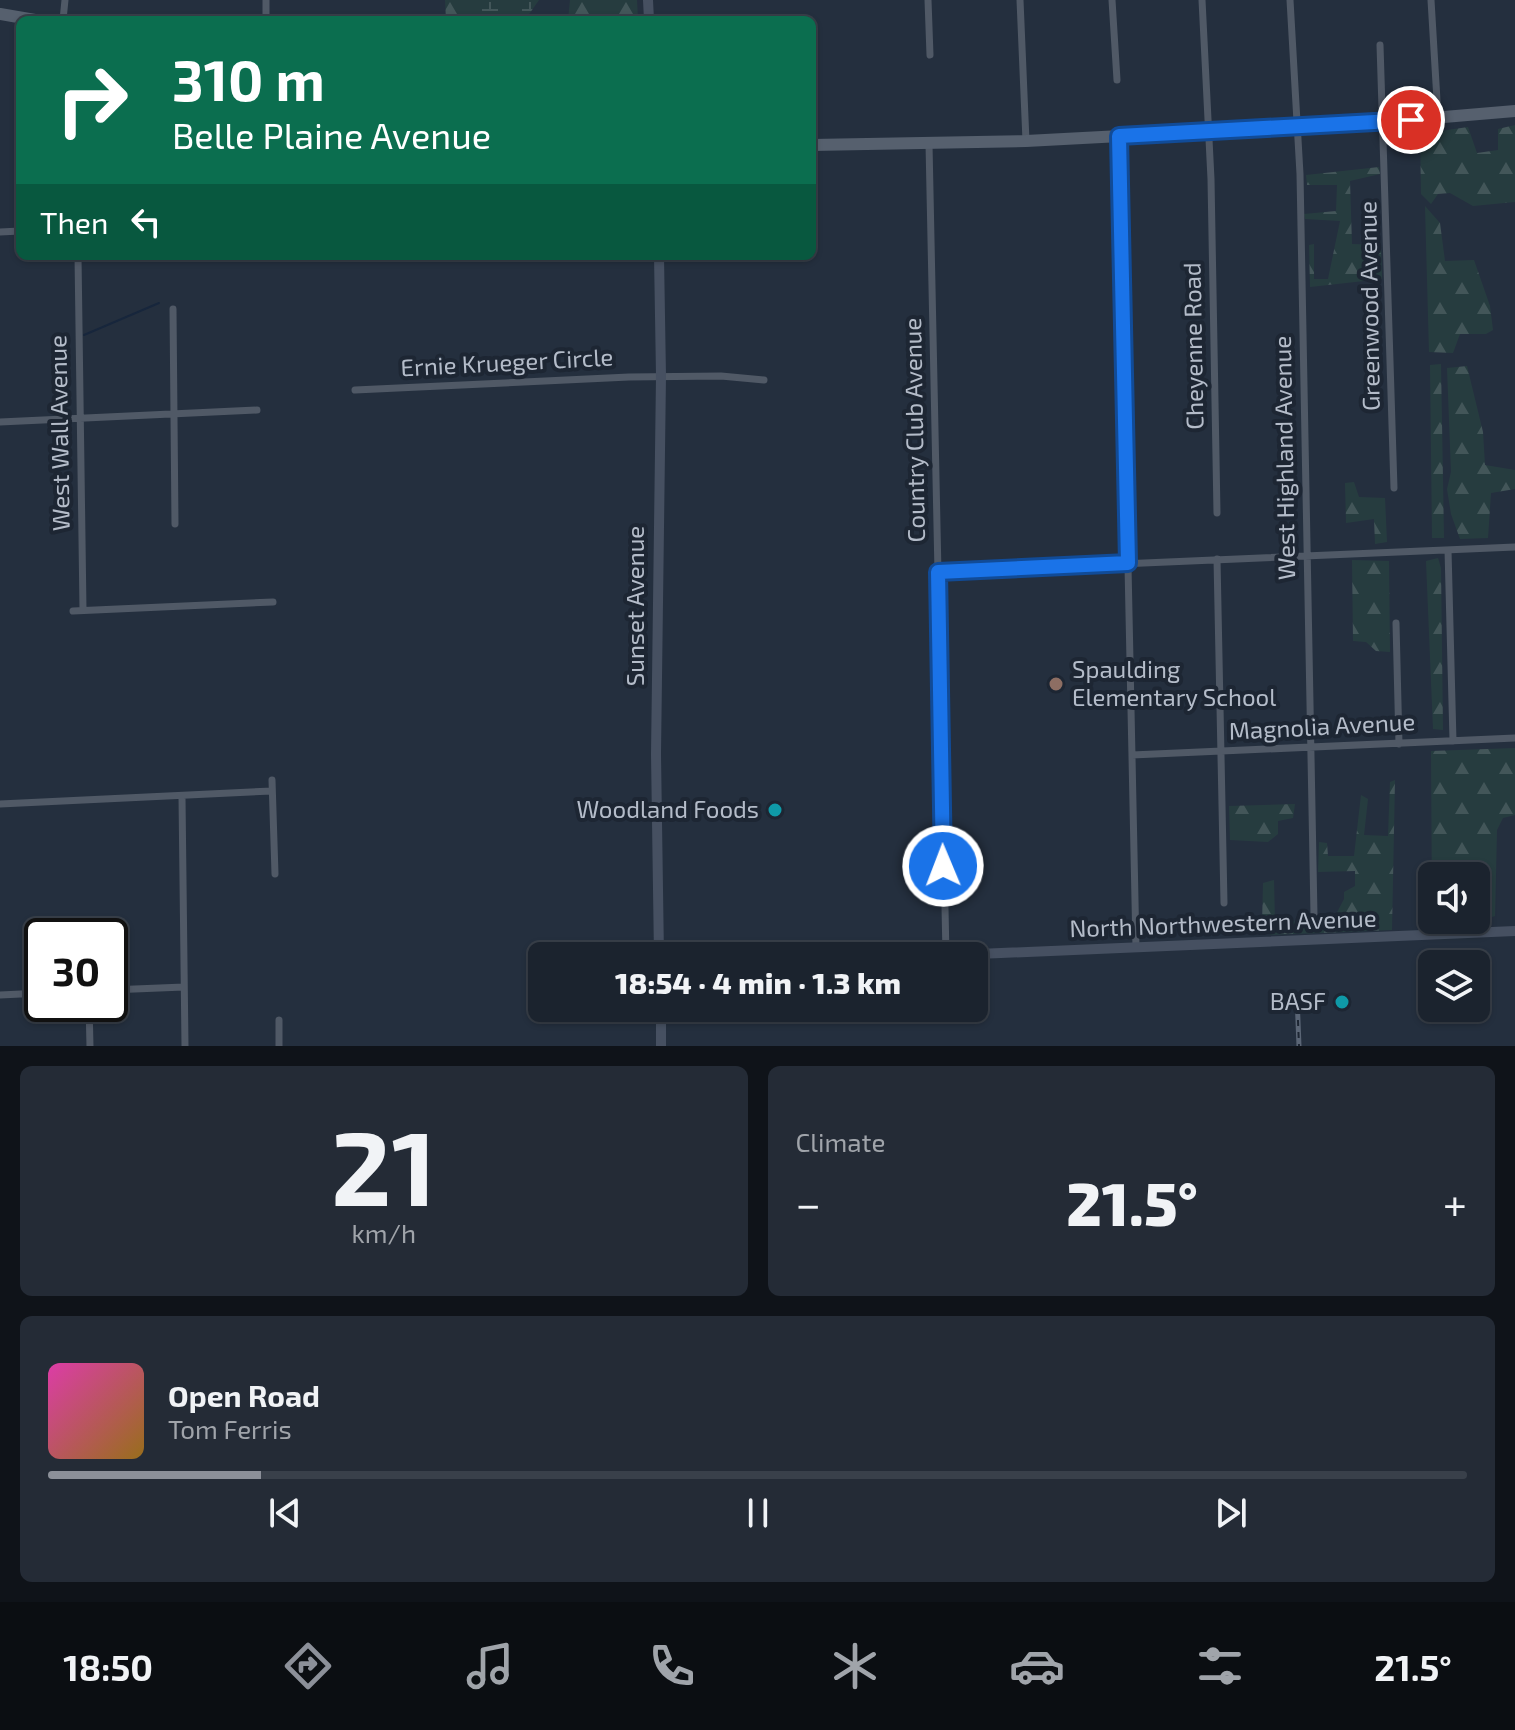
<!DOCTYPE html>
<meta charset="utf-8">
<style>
body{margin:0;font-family:"Exo 2",sans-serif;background:#242b36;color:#f1f3f6;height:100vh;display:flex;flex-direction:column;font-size:30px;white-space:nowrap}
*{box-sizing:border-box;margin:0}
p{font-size:26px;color:#a0a4aa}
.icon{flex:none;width:44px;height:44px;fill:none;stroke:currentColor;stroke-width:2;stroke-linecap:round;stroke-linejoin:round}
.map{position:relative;height:1046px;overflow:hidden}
.drawer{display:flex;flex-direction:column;gap:20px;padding:20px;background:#0f1319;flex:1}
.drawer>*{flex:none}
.guide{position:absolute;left:16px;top:16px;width:800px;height:244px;border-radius:12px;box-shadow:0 2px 6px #0004,0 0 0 2px #39404a;background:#0b6e4f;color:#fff;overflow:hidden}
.fabs{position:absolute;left:1418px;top:862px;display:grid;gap:16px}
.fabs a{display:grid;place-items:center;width:72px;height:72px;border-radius:12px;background:#1b232e;box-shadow:0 2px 6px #0004,0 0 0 2px #39404a;font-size:40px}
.speed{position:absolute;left:24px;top:918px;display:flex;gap:16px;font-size:40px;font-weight:700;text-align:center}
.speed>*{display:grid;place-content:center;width:104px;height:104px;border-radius:50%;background:#1b232e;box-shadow:0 2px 6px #0004,0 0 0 2px #39404a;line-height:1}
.speed .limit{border:4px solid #111;border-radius:12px;background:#fff;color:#111}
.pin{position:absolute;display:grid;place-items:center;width:68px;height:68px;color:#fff;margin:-34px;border:4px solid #fff;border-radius:50%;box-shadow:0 2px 8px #0007}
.me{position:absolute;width:88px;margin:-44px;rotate:359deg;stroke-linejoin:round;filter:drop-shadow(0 0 6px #0008)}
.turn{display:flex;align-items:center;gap:28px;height:168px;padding:0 24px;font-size:36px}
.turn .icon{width:104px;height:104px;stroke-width:2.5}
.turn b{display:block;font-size:56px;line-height:68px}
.then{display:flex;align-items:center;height:76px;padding:0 24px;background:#0003;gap:16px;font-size:30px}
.big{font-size:60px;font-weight:800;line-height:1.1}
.drawer .tile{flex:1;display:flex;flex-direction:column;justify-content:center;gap:12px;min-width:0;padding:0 28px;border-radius:12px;background:#242b36}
.drawer .dial{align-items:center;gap:0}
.dial b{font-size:104px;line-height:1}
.song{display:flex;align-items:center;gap:24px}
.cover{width:96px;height:96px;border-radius:12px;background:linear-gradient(135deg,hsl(320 70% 55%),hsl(40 70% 35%))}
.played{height:8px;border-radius:4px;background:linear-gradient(90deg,#8c9099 15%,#39404a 15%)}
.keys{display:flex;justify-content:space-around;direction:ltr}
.heat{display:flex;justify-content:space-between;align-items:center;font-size:44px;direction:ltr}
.drawer .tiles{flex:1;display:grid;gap:20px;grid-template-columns:1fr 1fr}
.tile:last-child{grid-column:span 2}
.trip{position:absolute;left:528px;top:942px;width:460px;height:80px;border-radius:12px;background:#1b232e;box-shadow:0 2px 6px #0004,0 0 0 2px #39404a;font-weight:800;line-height:80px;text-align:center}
.menu{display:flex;height:128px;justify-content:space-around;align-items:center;background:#0b0e12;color:#a0a4aa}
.menu .icon{width:56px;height:56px}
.menu .active{color:#8c9099}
.menu b{font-size:36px;color:#f1f3f6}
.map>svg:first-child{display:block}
.forest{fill:url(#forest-firs)}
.wetland{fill:url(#wetland-marsh)}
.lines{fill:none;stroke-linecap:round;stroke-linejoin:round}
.stream{stroke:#17263c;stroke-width:2}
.street{stroke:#505966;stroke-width:7}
.secondary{stroke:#465061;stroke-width:10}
.primary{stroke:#56606e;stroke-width:12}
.rail-casing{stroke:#5a6575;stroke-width:5}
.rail{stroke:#1d2633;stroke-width:2;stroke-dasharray:6;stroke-linecap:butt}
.route-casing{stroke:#114b97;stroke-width:20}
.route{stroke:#1a73e8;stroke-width:14}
.education-dot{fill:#8d6e63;stroke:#1d2633;stroke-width:3}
.culture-dot{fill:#0f9aa8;stroke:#1d2633;stroke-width:3}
.labels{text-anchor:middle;stroke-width:8;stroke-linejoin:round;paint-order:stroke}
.street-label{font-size:24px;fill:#b4bcc9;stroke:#1d2633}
.poi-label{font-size:24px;fill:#b4bcc9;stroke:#1d2633;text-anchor:end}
</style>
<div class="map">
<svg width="1515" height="1046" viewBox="0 0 1515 1046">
<defs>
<pattern id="forest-firs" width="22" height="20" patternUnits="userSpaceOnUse" patternTransform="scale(2)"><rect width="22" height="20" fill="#263c3f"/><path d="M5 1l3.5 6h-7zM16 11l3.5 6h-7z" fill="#435659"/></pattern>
<pattern id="wetland-marsh" width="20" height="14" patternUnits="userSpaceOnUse" patternTransform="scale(2)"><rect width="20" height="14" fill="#263c3f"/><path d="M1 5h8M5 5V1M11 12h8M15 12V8" fill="none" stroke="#435659"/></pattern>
</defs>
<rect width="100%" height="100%" fill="#242f3e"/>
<path class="forest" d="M445 0H494L488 20H446Z
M570 0H637L638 20H568Z
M1515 125V202L1473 206 1450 193 1438 194 1431 204 1421 194 1420 134 1468 127 1477 153 1498 150V129Z
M1379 167 1380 174 1350 181 1352 244 1381 245 1382 279 1310 287 1309 245 1314 244V279H1328L1340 221 1305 219 1304 214 1336 211 1337 185H1307L1306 175Z
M1425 206 1440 223 1445 261 1474 260 1490 306 1493 330 1486 334H1460L1453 353 1429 352Z
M1441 364 1444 538H1432L1430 365Z
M1467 366 1483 432 1485 465 1515 470V489L1491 493 1488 538 1460 539 1451 514 1447 489 1451 472 1447 368Z
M1354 482 1359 497 1385 498 1387 542 1375 544 1374 519 1346 523 1345 483Z
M1438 558 1441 568 1443 730 1433 729 1426 561Z
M1352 560 1389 561 1390 652 1376 651 1366 642 1353 641Z
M1515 748V815L1503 818 1497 830 1495 916C1475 922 1454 933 1435 920H1476V876H1432V908L1431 751Z
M1395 780 1392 930 1270 935 1262 925 1263 883 1274 880 1275 922 1333 920 1344 899V892L1355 886V871L1318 872 1319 842 1327 843 1328 856H1354L1361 795 1368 799 1364 835 1388 836 1390 782Z
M1295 804 1293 818 1278 821V834L1268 842 1230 840 1229 806Z"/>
<path class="wetland" d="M474 0H539L525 20H473Z"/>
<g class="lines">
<path class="stream" d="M84 335 159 303"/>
<path class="street" d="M266 0V20
M928 0 930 55
M1020 0 1026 141
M1112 0 1117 80
M1202 0 1211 179 1217 513
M1290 0 1300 174 1314 915
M1431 0 1438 117
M63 20 65 0
M1380 45 1394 488
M1119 136 1136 948
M929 144 946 955
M0 232 20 231
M78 256 83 610
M173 309 175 524
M355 390 629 377 721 376 764 380
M0 422 257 410
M1448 550 1453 741
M1217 559 1224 903
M938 572 1515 547
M73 611 273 602
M1396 623 1399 744
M1132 755 1515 738
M272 780 275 874
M182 797 185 1046
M0 804 272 791
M110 990 184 987
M0 995 42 993
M89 1004 90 1046
M279 1020V1046"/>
<path class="secondary" d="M648 0 649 20
M659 956 656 754 661 376 659 256
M932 956 1515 931
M661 1008V1046"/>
<path class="primary" d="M0 14 35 20
M812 145 1026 141 1385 122 1515 111"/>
<g class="rail-casing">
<path id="rail" d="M1297 996 1299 1046"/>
</g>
<use href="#rail" class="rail"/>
</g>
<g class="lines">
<g class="route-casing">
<path id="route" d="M943 866 938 572 1128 563 1119 136 1411 120"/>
</g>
<use href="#route" class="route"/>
</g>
<circle class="education-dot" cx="1056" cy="684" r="8"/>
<g class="culture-dot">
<circle cx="775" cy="810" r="8"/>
<circle cx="1342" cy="1002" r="8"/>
</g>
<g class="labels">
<g class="street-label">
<text transform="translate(1370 306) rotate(-91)" y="8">Greenwood Avenue</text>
<text transform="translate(1194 346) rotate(-91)" y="8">Cheyenne Road</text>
<text transform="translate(507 363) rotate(-3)" y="8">Ernie Krueger Circle</text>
<text transform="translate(915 430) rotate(-91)" y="8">Country Club Avenue</text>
<text transform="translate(60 433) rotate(-91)" y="8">West Wall Avenue</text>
<text transform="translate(1285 458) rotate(-91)" y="8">West Highland Avenue</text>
<text transform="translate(636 606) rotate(-90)" y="8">Sunset Avenue</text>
<text transform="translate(1322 727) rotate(-3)" y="8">Magnolia Avenue</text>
<text transform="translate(1223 924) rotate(-2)" y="8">North Northwestern Avenue</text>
</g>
<g class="poi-label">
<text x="1072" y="678" text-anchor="start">Spaulding<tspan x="1072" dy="28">Elementary School</tspan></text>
<text x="759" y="818">Woodland Foods</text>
<text x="1326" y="1010">BASF</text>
</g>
</g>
</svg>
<div class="fabs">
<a><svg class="icon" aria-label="sound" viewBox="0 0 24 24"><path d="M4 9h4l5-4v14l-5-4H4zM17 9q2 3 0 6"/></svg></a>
<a><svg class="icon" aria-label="layers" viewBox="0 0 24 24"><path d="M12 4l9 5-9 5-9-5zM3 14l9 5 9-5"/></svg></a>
</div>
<div class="speed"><div class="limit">30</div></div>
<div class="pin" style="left:1411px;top:120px;background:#d93025"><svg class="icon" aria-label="arrive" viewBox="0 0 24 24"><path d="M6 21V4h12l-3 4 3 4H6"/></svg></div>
<svg class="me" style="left:943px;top:866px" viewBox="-20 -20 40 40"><circle r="17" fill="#1a73e8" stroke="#fff" stroke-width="3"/><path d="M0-11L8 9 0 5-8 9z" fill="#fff"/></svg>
<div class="trip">18:54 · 4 min · 1.3 km</div>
<div class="guide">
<div class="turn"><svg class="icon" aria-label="right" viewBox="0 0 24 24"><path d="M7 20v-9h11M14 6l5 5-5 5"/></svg><div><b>310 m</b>Belle Plaine Avenue</div></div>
<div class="then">Then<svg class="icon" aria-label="left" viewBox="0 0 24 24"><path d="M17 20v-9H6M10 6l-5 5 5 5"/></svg></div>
</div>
</div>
<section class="drawer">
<div class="tiles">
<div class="tile dial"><b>21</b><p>km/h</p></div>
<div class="tile"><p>Climate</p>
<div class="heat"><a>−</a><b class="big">21.5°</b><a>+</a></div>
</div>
<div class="tile">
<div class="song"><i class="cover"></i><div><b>Open Road</b><p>Tom Ferris</p></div></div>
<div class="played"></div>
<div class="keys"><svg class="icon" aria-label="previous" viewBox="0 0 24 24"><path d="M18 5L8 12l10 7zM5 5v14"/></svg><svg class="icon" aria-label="pause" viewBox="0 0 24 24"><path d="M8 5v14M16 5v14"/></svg><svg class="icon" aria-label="next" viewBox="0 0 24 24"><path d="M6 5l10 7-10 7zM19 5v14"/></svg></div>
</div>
</div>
</section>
<nav class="menu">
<b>18:50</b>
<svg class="icon active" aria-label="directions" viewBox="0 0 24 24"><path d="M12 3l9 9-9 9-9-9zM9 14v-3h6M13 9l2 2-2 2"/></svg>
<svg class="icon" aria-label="music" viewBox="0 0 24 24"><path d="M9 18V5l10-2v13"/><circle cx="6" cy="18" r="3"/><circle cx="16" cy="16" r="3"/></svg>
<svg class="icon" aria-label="phone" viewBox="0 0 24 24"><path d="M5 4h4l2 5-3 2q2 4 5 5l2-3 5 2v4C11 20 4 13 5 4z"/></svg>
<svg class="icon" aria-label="climate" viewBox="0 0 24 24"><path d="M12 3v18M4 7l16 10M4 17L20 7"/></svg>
<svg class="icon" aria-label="car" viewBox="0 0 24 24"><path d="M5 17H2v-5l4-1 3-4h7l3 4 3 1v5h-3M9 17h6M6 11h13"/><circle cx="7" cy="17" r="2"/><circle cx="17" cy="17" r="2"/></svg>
<svg class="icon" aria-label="filters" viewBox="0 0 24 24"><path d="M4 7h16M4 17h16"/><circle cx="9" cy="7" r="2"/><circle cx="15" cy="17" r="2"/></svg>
<b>21.5°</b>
</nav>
